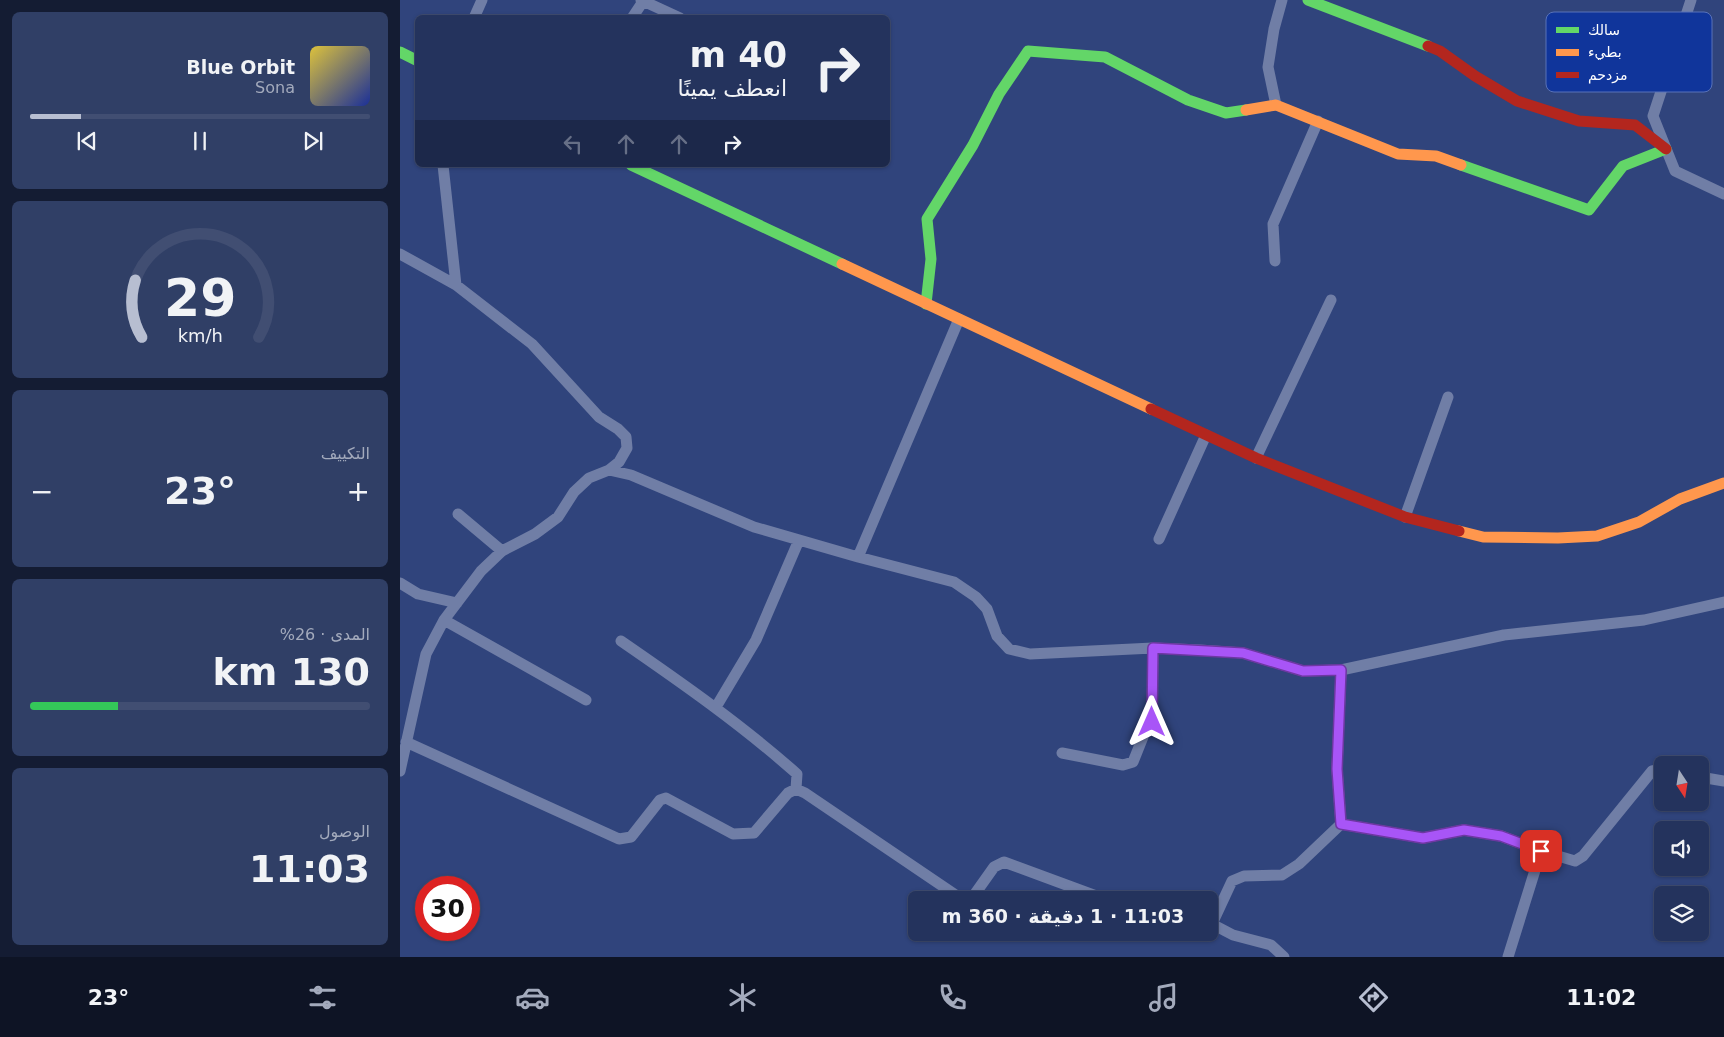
<!DOCTYPE html>
<html lang="ar">
<meta charset="utf-8">
<style>
body{margin:0;font-family:"DejaVu Sans","Noto Naskh Arabic",sans-serif;background:#303f66;color:#f1f3f6;direction:rtl;height:100vh;display:flex;flex-direction:column;font-size:19px;white-space:nowrap}
*{box-sizing:border-box;margin:0}
p{font-size:16px;color:#a3aabc}
.icon{flex:none;width:28px;height:28px;fill:none;stroke:currentColor;stroke-width:2;stroke-linecap:round;stroke-linejoin:round}
.map{position:relative;flex:1;overflow:hidden;direction:ltr}
.sheet{display:flex;flex-direction:column;gap:12px;padding:12px;background:#141c33;width:400px}
.sheet>*{flex:none}
.banner{position:absolute;left:15px;top:15px;width:475px;height:152px;border-radius:8px;box-shadow:0 1px 4px #0004,0 0 0 1px #414e72;direction:rtl;background:#24335d;color:#f1f3f6;overflow:hidden}
.needle{width:32px;rotate:168deg}
.tools{position:absolute;left:1254px;top:756px;display:grid;gap:10px}
.tools a{display:grid;place-items:center;width:55px;height:55px;border-radius:8px;background:#24335d;box-shadow:0 1px 4px #0004,0 0 0 1px #414e72;font-size:25px}
.speed{position:absolute;left:15px;top:876px;display:flex;gap:10px;font-size:25px;font-weight:700;text-align:center}
.speed>*{display:grid;place-content:center;width:65px;height:65px;border-radius:50%;background:#24335d;box-shadow:0 1px 4px #0004,0 0 0 1px #414e72;line-height:1}
.speed .limit{border:8px solid #d22;background:#fff;color:#111}
.pin{position:absolute;display:grid;place-items:center;width:42px;height:42px;color:#fff;margin:-21px;border-radius:10px;box-shadow:0 2px 8px #0006}
.me{position:absolute;width:55px;margin:-28px;rotate:0deg;stroke-linejoin:round;filter:drop-shadow(0 0 4px #0008)}
.turn{display:flex;align-items:center;gap:18px;height:105px;padding:0 20px;font-size:22px}
.turn .icon{width:65px;height:65px;stroke-width:2.5}
.turn b{display:block;font-size:35px;line-height:42px}
.lanes{display:flex;align-items:center;height:48px;padding:0 20px;background:#0003;justify-content:center;gap:25px;direction:ltr}
.lanes .off{opacity:.35}
.big{font-size:38px;font-weight:700;line-height:1.1}
.sheet .tile{flex:1;display:flex;flex-direction:column;justify-content:center;gap:8px;min-width:0;padding:0 18px;border-radius:8px;background:#303f66}
.sheet .dial{align-items:center;gap:0}
.dial svg{height:130px;overflow:visible;fill:none;stroke:#414e72;stroke-width:7;stroke-linecap:round;text-anchor:middle}
.dial text{fill:#f1f3f6;stroke:none}
.song{display:flex;align-items:center;gap:15px}
.cover{width:60px;height:60px;border-radius:8px;background:linear-gradient(135deg,hsl(50 70% 55%),hsl(230 70% 35%))}
.played{height:5px;border-radius:2px;background:linear-gradient(90deg,#b7bed1 15%,#414e72 15%)}
.keys{display:flex;justify-content:space-around;direction:ltr}
.heat{display:flex;justify-content:space-between;align-items:center;font-size:28px;direction:ltr}
.charge{height:8px;border-radius:4px;background:linear-gradient(90deg,#34c759 26%,#414e72 0)}
.trip{position:absolute;left:508px;top:891px;width:310px;height:50px;border-radius:8px;background:#24335d;box-shadow:0 1px 4px #0004,0 0 0 1px #414e72;font-weight:700;line-height:50px;text-align:center;direction:rtl}
.dock{display:flex;height:80px;justify-content:space-around;align-items:center;background:#0e1425;color:#a3aabc}
.dock .icon{width:35px;height:35px}
.dock .current{color:#b7bed1}
.dock b{font-size:22px;color:#f1f3f6}
main{display:flex;flex:1;min-height:0}
.map>svg:first-child{display:block}
.lines{fill:none;stroke-linecap:round;stroke-linejoin:round}
.street{stroke:#707ea6;stroke-width:11}
.fast{stroke:#63d668;stroke-width:11}
.slow{stroke:#ff974d;stroke-width:11}
.jam{stroke:#b3261e;stroke-width:11}
.route-casing{stroke:#6d37a1;stroke-width:12}
.route{stroke:#a855f7;stroke-width:9}
.key{fill:#10359b;stroke:#5872b9;stroke-width:1}
.key-label{font-size:14px;fill:#fff}
</style>
<main>
<div class="map">
<svg width="1324" height="957" viewBox="0 0 1324 957">
<rect width="100%" height="100%" fill="#30447c"/>
<g class="lines">
<path class="street" d="M241 0 280 18
M1291 0 1253 116 1275 171 1324 194
M74 18 82 0
M232 18 244 0
M876 105 868 67 874 29 882 0
M0 254 56 285
M875 261 873 224 918 121
M856 458 931 300
M209 470 231 475 354 527 458 557 554 582 576 597 587 609 597 636 609 649 630 654 753 648 800 650 843 653 903 671 941 670 1104 635 1244 620 1324 602
M58 514 102 551
M1005 517 1048 397
M759 539 806 435
M458 557 559 319
M0 583 18 594 57 603
M44 620 186 700
M221 641C282 683 342 725 397 774L396 789
M316 707 356 640 399 540
M6 742 219 839 231 837 260 800 266 798 333 834 354 833 388 793 396 789 405 793 563 900
M662 753 723 765 733 762 745 732 752 722 753 648
M0 771 26 654 44 620 81 571 102 551 135 534 158 517 174 492 189 478 209 470 219 462 227 448 226 437 218 429 199 417 132 344 56 285 43 165
M1300 777 1324 781
M941 824 937 769 941 670
M568 900 572 898 594 867 604 862 707 900
M809 924H812L833 935 871 945 884 957
M812 924 832 881 844 876 882 875 899 864 941 824 1023 838 1064 830 1101 836 1141 851 1175 861 1183 856 1252 771 1262 769
M1108 957 1141 851"/>
<path class="fast" d="M908 0 1028 46
M0 52 18 61
M231 165 442 264
M1061 165 1189 210 1223 166 1266 149
M526 304 531 259 527 219 573 145 599 94 628 51 705 57 788 100 826 113 846 110"/>
<path class="slow" d="M846 110 876 105 998 154 1036 156 1061 165
M442 264 751 409
M1059 531 1083 537 1158 538 1197 536 1239 522 1280 499 1324 483"/>
<path class="jam" d="M1028 46 1040 51 1075 76 1117 101 1179 121 1235 125 1266 149
M751 409 856 458 1005 517 1059 531"/>
</g>
<g class="lines">
<g class="route-casing">
<path id="route" d="M752 722 753 648 843 653 903 671 941 670 937 769 941 824 1023 838 1064 830 1101 836 1141 851"/>
</g>
<use href="#route" class="route"/>
</g>
<rect x="1146" y="12" width="166" height="80" rx="8" class="key"/>
<rect x="1156" y="27" width="23" height="6" fill="#63d668"/>
<rect x="1156" y="49" width="23" height="7" fill="#ff974d"/>
<rect x="1156" y="72" width="23" height="6" fill="#b3261e"/>
<g class="key-label">
<text x="1188" y="35">سالك</text>
<text x="1188" y="57">بطيء</text>
<text x="1188" y="80">مزدحم</text>
</g>
</svg>
<div class="tools">
<a><svg class="needle" viewBox="-14 -14 28 28"><path d="M0-13l5 13h-10z" fill="#e53935"/><path d="M0 13l5-13h-10z" fill="#a3aabc"/></svg></a>
<a><svg class="icon" aria-label="sound" viewBox="0 0 24 24"><path d="M4 9h4l5-4v14l-5-4H4zM17 9q2 3 0 6"/></svg></a>
<a><svg class="icon" aria-label="layers" viewBox="0 0 24 24"><path d="M12 4l9 5-9 5-9-5zM3 14l9 5 9-5"/></svg></a>
</div>
<div class="speed"><div class="limit">30</div></div>
<div class="pin" style="left:1141px;top:851px;background:#d93025"><svg class="icon" aria-label="arrive" viewBox="0 0 24 24"><path d="M6 21V4h12l-3 4 3 4H6"/></svg></div>
<svg class="me" style="left:752px;top:722px" viewBox="-20 -20 40 40"><path d="M0-17L14 15 0 8-14 15z" fill="#a855f7" stroke="#fff" stroke-width="4"/></svg>
<div class="trip">11:03 · 1 دقيقة · 360 m</div>
<div class="banner">
<div class="turn"><svg class="icon" aria-label="right" viewBox="0 0 24 24"><path d="M7 20v-9h11M14 6l5 5-5 5"/></svg><div><b>40 m</b>انعطف يمينًا</div></div>
<div class="lanes"><svg class="icon off" aria-label="left" viewBox="0 0 24 24"><path d="M17 20v-9H6M10 6l-5 5 5 5"/></svg><svg class="icon off" aria-label="ahead" viewBox="0 0 24 24"><path d="M12 20V5M6 11l6-6 6 6"/></svg><svg class="icon off" aria-label="ahead" viewBox="0 0 24 24"><path d="M12 20V5M6 11l6-6 6 6"/></svg><svg class="icon" aria-label="right" viewBox="0 0 24 24"><path d="M7 20v-9h11M14 6l5 5-5 5"/></svg></div>
</div>
</div>
<section class="sheet">
<div class="tile">
<div class="song"><i class="cover"></i><div><b>Blue Orbit</b><p>Sona</p></div></div>
<div class="played"></div>
<div class="keys"><svg class="icon" aria-label="previous" viewBox="0 0 24 24"><path d="M18 5L8 12l10 7zM5 5v14"/></svg><svg class="icon" aria-label="pause" viewBox="0 0 24 24"><path d="M8 5v14M16 5v14"/></svg><svg class="icon" aria-label="next" viewBox="0 0 24 24"><path d="M6 5l10 7-10 7zM19 5v14"/></svg></div>
</div>
<div class="tile dial"><svg viewBox="0 0 100 80">
<path d="M14 69A42 42 0 1 1 86 69"/>
<path d="M14 69A42 42 0 0 1 10 34" stroke="#b7bed1"/>
<text x="50" y="56" font-size="32" font-weight="700">29</text>
<text x="50" y="72" font-size="11">km/h</text>
</svg></div>
<div class="tile"><p>التكييف</p>
<div class="heat"><a>−</a><b class="big">23°</b><a>+</a></div>
</div>
<div class="tile"><p>المدى · 26%</p><b class="big">130 km</b><div class="charge"></div></div>
<div class="tile"><p>الوصول</p><b class="big">11:03</b></div>
</section>
</main>
<nav class="dock">
<b>11:02</b>
<svg class="icon current" aria-label="directions" viewBox="0 0 24 24"><path d="M12 3l9 9-9 9-9-9zM9 14v-3h6M13 9l2 2-2 2"/></svg>
<svg class="icon" aria-label="music" viewBox="0 0 24 24"><path d="M9 18V5l10-2v13"/><circle cx="6" cy="18" r="3"/><circle cx="16" cy="16" r="3"/></svg>
<svg class="icon" aria-label="phone" viewBox="0 0 24 24"><path d="M5 4h4l2 5-3 2q2 4 5 5l2-3 5 2v4C11 20 4 13 5 4z"/></svg>
<svg class="icon" aria-label="climate" viewBox="0 0 24 24"><path d="M12 3v18M4 7l16 10M4 17L20 7"/></svg>
<svg class="icon" aria-label="car" viewBox="0 0 24 24"><path d="M5 17H2v-5l4-1 3-4h7l3 4 3 1v5h-3M9 17h6M6 11h13"/><circle cx="7" cy="17" r="2"/><circle cx="17" cy="17" r="2"/></svg>
<svg class="icon" aria-label="filters" viewBox="0 0 24 24"><path d="M4 7h16M4 17h16"/><circle cx="9" cy="7" r="2"/><circle cx="15" cy="17" r="2"/></svg>
<b>23°</b>
</nav>
